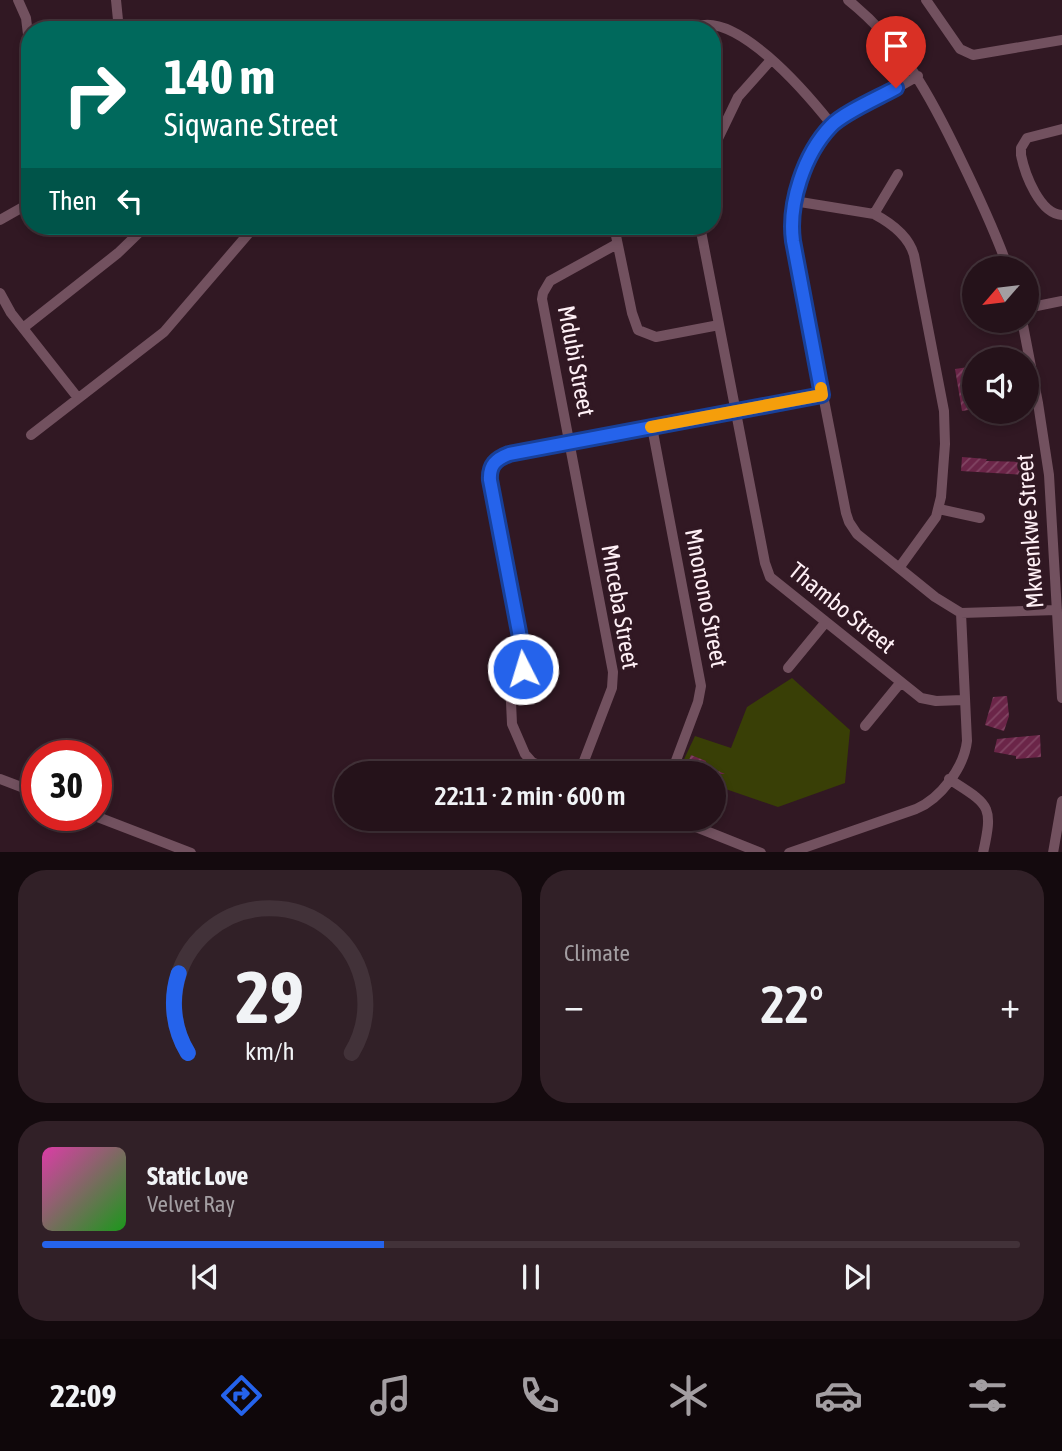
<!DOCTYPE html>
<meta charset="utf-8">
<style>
body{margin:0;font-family:"Asap Condensed",sans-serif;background:#312027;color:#f1f3f6;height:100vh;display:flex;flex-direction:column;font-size:26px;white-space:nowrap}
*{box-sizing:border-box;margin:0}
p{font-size:23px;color:#a39ea2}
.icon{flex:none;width:38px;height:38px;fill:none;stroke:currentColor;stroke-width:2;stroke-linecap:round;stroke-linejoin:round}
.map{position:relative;height:852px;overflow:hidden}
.side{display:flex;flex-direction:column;gap:18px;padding:18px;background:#140a0e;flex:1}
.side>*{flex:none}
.hud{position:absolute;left:21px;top:21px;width:700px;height:214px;border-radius:28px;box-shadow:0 4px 10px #0003,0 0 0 2px #423239;background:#00695c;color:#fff;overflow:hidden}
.needle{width:46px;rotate:242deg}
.buttons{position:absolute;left:962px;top:256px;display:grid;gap:14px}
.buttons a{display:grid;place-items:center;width:77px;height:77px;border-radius:50%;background:#25121a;box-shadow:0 4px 10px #0003,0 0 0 2px #423239;font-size:35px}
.speed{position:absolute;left:21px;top:740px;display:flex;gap:14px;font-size:35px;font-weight:700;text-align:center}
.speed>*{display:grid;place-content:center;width:91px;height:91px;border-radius:50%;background:#25121a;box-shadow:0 4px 10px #0003,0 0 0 2px #423239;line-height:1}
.speed .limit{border:10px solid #d22;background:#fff;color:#111}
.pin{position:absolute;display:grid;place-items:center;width:60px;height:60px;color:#fff;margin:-72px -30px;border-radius:50% 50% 50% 0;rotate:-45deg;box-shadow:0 0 7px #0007}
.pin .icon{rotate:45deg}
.me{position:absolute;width:77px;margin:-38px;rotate:355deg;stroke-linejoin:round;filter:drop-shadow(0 0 5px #0008)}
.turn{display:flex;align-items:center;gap:24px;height:147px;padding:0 28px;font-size:32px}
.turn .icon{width:91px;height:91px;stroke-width:2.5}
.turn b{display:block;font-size:49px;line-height:60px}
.then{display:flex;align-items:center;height:66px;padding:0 28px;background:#0003;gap:14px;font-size:26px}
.big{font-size:52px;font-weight:600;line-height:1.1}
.side .widget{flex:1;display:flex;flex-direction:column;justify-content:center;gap:10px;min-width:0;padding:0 24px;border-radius:28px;background:#312027}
.side .dial{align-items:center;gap:0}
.dial svg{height:182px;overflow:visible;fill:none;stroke:#423239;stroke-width:7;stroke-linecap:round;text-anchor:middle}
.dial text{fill:#f1f3f6;stroke:none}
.song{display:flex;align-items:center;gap:21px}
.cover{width:84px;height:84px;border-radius:10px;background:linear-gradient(135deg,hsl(320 70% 55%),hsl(120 70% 35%))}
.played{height:7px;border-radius:4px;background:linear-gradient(90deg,#2563eb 35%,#423239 35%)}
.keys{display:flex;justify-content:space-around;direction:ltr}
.heat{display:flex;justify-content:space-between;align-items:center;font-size:38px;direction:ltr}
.side .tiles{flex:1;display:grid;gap:18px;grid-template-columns:1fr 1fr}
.widget:last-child{grid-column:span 2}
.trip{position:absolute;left:334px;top:761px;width:392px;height:70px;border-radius:35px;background:#25121a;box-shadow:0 4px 10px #0003,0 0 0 2px #423239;font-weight:600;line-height:70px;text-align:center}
.menu{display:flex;height:112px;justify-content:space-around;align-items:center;background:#0f070a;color:#a39ea2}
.menu .icon{width:49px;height:49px}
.menu .active{color:#2563eb}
.menu b{font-size:32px;color:#f1f3f6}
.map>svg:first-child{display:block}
.grass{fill:#393f06}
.building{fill:url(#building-hatch)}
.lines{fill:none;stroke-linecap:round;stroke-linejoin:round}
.minor{stroke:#72515f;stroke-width:10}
.route-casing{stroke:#184099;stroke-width:18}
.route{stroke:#2563eb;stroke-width:12}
.slow{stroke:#f59e0b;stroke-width:12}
.labels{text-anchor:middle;stroke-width:7;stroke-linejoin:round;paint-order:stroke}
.street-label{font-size:24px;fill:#feeff5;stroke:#311823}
</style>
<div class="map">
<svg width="1062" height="853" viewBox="0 0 1062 853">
<defs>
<pattern id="building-hatch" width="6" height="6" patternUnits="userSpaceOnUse" patternTransform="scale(1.75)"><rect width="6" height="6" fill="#6b2548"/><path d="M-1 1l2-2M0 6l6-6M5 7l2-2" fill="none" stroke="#814563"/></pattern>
</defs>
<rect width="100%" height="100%" fill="#311823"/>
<path class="grass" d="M792 678 850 730 845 783 778 807 714 785V774L678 772 695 736 731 748 747 707Z"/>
<path class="building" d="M975 366V409L962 411 955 369Z
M962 457 987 459 986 461 1025 462 1024 475 961 471Z
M1007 696 1009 716 1004 731 985 725 993 697Z
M1040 735 1041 757 1016 759V756L994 752 997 739Z
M691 755 706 761 704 765 725 774H693L685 770Z"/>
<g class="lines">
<path class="minor" d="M18 0 26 18 30 51
M116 0 119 30
M848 0C903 44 931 97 961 160 978 195 995 231 1008 268
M926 0 960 49 973 55 1062 40
M690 30C731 2 809 96 832 125
M918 76 832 125 810 159 794 201 791 217 793 241 846 513 849 522 857 534 935 597 961 613 1057 610
M1062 129 1027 138 1021 148V155C1025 175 1040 214 1062 215
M712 151 738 97 771 60
M794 201 874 214C891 223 909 237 914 255L944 411 945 444 941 497 936 517 899 568
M874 214 898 174
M0 220 30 203
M614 226 632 313 638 330 656 337 719 325
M700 226 765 563 770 577 921 698 936 701 963 700
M0 293 11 313 78 398
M1027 308 1062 301
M1022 320 1038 403 1049 475 1062 698
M23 328 118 253 146 226
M652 427 701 686 698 702 671 774
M31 435 164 332 255 226
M939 509 980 518
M788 668 825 623
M865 726 901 682
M559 774 532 762 525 754 512 724 511 702 523 669V653L490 480C489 466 496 459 509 454L822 395
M579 774 612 688 613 672 542 299 543 293 550 281 617 244
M0 779 37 793
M949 779C989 805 994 804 983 853
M95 816 191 853
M676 819 761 853
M789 853 916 809C940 799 964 768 967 741L961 613
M1053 853 1062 801"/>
</g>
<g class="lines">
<g class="route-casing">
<path id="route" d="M523 669V653L490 480C489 465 496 459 509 454L822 395 793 241C788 204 804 154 831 126 843 113 880 97 896 88"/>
</g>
<use href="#route" class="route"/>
<path class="slow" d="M651 427 822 395 821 388"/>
</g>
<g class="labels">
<g class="street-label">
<text transform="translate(576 361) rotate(79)" y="8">Mdubi Street</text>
<text transform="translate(1030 531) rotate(-94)" y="8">Mkwenkwe Street</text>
<text transform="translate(706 598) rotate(79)" y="8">Mnonono Street</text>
<text transform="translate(620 607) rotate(80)" y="8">Mnceba Street</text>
<text transform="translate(842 608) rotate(39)" y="8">Thambo Street</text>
</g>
</g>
</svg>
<div class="buttons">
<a><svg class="needle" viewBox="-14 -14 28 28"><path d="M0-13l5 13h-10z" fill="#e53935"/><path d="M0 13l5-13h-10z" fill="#a39ea2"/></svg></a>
<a><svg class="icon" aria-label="sound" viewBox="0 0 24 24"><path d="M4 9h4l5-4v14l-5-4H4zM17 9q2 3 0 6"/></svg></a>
</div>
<div class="speed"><div class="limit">30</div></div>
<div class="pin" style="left:896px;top:88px;background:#d93025"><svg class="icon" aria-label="arrive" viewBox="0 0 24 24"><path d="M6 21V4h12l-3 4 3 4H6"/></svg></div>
<svg class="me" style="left:523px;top:669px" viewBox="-20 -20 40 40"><circle r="17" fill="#2563eb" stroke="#fff" stroke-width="3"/><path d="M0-11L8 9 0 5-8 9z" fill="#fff"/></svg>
<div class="trip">22:11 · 2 min · 600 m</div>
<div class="hud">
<div class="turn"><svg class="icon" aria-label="right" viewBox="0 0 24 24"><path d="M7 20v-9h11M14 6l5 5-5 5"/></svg><div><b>140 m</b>Siqwane Street</div></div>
<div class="then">Then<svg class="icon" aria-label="left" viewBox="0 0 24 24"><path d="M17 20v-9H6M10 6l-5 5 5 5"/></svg></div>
</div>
</div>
<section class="side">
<div class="tiles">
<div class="widget dial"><svg viewBox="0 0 100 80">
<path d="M14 69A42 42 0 1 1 86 69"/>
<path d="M14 69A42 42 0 0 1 10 34" stroke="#2563eb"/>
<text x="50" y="56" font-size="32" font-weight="700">29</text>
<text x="50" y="72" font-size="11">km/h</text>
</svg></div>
<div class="widget"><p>Climate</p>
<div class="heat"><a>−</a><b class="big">22°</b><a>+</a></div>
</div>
<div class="widget">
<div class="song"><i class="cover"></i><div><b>Static Love</b><p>Velvet Ray</p></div></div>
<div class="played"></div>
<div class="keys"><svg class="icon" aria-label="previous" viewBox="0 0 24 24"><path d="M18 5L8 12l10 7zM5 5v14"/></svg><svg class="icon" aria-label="pause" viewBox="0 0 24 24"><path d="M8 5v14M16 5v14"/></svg><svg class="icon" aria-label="next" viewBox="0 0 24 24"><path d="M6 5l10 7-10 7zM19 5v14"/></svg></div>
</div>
</div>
</section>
<nav class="menu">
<b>22:09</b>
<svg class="icon active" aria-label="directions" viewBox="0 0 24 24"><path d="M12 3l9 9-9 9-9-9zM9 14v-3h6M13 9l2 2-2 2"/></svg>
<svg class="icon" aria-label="music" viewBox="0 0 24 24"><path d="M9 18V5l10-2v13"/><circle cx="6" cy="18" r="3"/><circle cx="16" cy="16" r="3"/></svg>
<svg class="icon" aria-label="phone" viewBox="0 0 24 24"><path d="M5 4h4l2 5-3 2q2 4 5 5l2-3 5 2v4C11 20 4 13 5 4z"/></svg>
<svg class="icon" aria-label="climate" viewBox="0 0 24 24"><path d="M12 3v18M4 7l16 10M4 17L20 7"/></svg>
<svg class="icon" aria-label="car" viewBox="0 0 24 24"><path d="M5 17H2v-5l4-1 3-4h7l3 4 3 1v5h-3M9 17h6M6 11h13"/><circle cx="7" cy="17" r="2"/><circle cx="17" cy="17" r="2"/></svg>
<svg class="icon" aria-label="filters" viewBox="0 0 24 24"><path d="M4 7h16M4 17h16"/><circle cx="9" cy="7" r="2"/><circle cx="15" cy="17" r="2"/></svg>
</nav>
